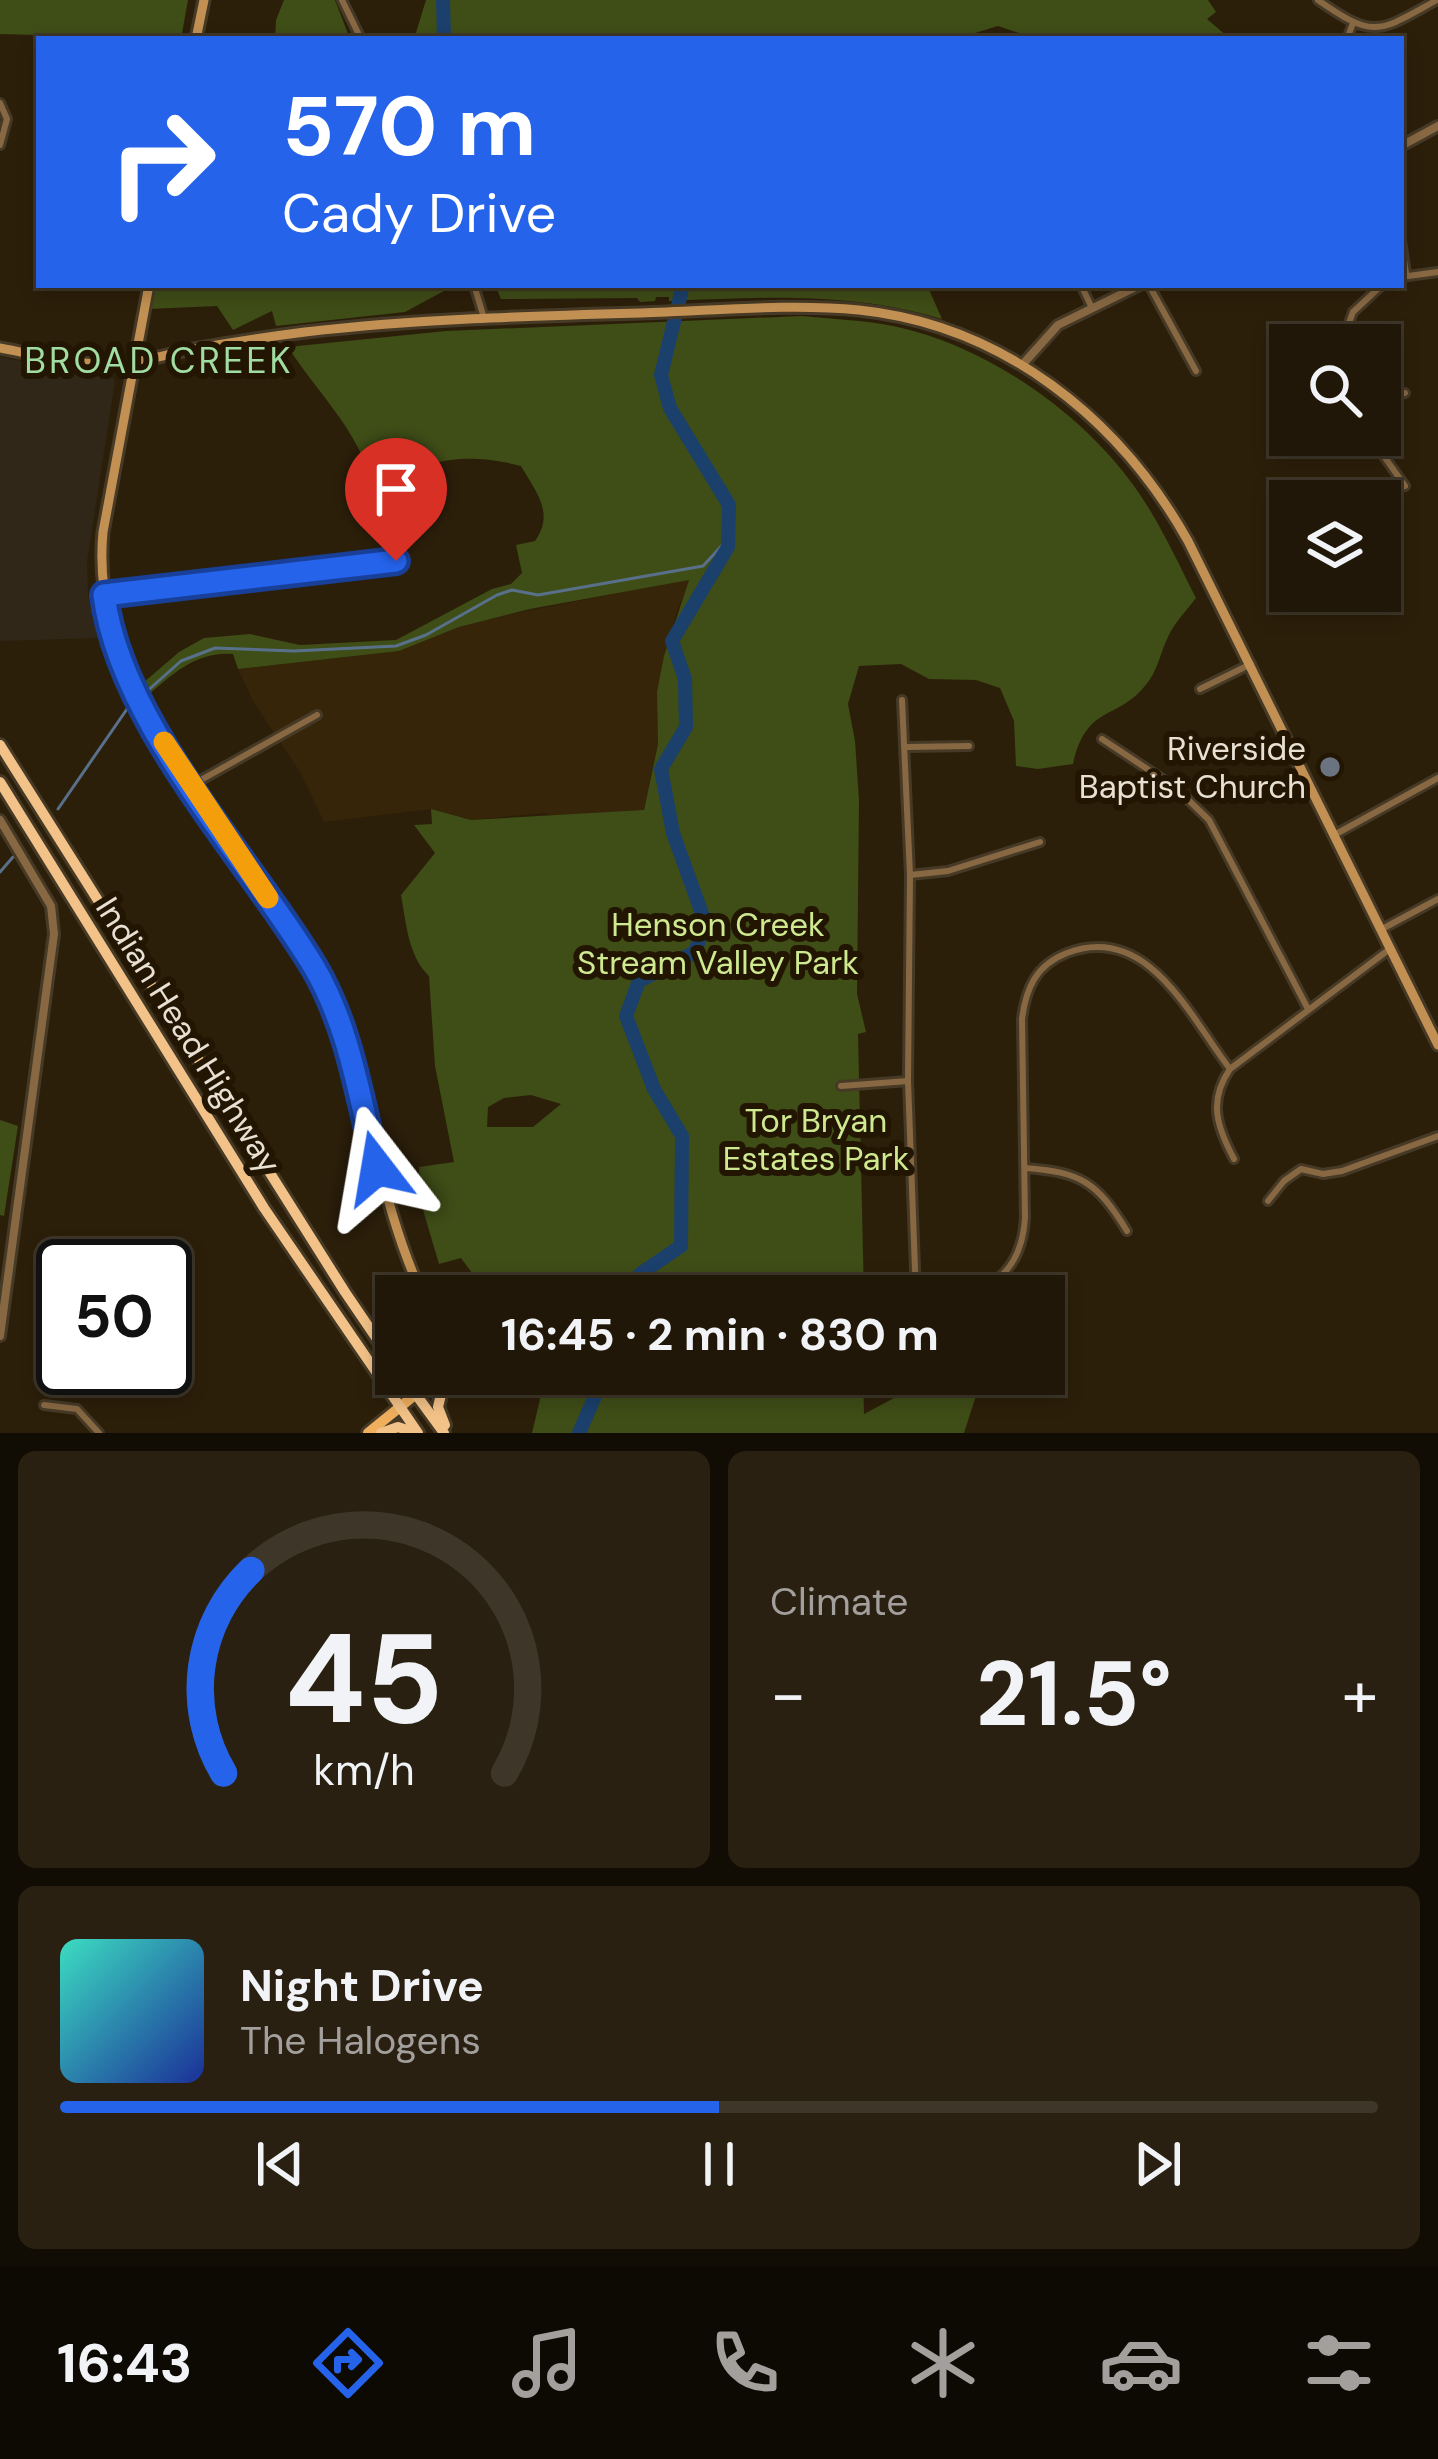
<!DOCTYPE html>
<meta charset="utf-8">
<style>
body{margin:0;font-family:"DM Sans",sans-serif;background:#292012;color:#f1f3f6;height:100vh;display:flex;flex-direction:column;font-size:45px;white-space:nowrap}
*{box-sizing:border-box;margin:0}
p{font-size:39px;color:#a29f9c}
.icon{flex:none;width:66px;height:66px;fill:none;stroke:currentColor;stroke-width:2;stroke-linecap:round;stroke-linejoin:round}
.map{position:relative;height:1433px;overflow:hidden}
.panel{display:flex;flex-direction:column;gap:18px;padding:18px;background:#120d04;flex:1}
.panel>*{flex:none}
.top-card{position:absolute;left:36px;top:36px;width:1368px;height:252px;border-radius:0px;box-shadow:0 6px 18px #0003,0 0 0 3px #3e3629;background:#2563eb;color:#fff;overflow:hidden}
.controls{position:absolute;left:1269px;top:324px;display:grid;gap:24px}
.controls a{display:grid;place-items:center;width:132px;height:132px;border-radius:0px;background:#211708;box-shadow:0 6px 18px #0003,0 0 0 3px #3e3629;font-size:60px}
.speed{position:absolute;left:36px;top:1239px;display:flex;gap:24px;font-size:60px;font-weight:700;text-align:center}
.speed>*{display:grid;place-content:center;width:156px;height:156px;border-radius:50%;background:#211708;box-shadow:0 6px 18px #0003,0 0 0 3px #3e3629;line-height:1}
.speed .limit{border:6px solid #111;border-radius:18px;background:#fff;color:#111}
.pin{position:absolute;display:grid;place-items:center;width:102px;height:102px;color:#fff;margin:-123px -51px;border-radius:50% 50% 50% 0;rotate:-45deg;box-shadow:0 0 12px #0007}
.pin .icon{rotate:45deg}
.me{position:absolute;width:132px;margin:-66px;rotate:346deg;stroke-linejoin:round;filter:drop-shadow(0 0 9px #0008)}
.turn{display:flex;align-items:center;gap:42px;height:252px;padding:0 48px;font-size:54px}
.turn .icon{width:156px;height:156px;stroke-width:2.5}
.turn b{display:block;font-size:84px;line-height:102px}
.big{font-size:90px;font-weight:700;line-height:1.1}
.panel .card{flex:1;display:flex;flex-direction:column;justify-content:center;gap:18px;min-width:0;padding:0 42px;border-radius:18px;background:#292012}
.panel .dial{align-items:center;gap:0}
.dial svg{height:312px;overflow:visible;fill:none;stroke:#3e3629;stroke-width:7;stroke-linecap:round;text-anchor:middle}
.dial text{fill:#f1f3f6;stroke:none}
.song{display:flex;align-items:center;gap:36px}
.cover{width:144px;height:144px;border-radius:18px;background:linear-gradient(135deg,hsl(170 70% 55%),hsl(230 70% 35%))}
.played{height:12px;border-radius:6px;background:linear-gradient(90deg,#2563eb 50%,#3e3629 50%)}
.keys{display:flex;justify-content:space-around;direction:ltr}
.heat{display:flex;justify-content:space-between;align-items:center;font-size:66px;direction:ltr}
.panel .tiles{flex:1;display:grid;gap:18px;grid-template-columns:1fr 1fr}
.card:last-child{grid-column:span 2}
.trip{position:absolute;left:375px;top:1275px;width:690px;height:120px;border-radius:0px;background:#211708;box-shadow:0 6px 18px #0003,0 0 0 3px #3e3629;font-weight:700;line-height:120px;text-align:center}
.dock{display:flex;height:192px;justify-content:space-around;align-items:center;background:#0d0903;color:#a29f9c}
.dock .icon{width:84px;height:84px}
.dock .selected{color:#2563eb}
.dock b{font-size:54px;color:#f1f3f6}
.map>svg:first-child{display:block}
.commercial{fill:#312718}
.built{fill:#362509}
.green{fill:#3f4d17;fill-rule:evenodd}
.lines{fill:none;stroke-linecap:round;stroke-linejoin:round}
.stream{stroke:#59708b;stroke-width:3}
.river{stroke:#1b406c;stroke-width:14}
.minor-casing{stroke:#463a26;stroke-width:12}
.tertiary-casing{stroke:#463a26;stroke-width:14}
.secondary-casing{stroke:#463a26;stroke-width:15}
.primary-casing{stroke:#463a26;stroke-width:16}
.trunk-casing{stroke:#463a26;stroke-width:16}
.minor{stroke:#876843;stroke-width:6}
.tertiary{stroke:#876843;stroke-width:8}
.secondary{stroke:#c29052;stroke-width:9}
.primary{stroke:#f0af5d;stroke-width:10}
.trunk{stroke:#f3c288;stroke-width:10}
.route-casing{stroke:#184099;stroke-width:30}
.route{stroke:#2563eb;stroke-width:21}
.slow{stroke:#f59e0b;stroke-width:21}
.worship-dot{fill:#6b7280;stroke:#221603;stroke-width:4.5}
.labels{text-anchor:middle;stroke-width:12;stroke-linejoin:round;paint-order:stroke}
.poi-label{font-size:33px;fill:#e9e0d4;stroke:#221603;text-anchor:end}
.park-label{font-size:33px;fill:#cee990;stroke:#221603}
.street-label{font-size:33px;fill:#e9e0d4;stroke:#221603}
.neighbourhood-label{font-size:36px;letter-spacing:3px;fill:#a1dda3;stroke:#221603}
</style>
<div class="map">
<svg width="1438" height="1433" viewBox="0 0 1438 1433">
<rect width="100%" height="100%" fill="#2c1f0a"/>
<path class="commercial" d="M0 357 77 372 109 373 115 381 87 561 88 594 98 638 0 641Z"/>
<path class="built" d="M690 579 675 617 657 692 658 744 642 817 584 827 545 813 471 820 431 809 324 822 300 772 253 701 238 669 399 651 459 627 501 616Z"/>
<path class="green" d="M0 0H188L181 39 0 34Z
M284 0H335L350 39H275L276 20Z
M426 0H1208L1216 12 1207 19 1228 37 1037 39 998 26 955 39H414Z
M153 285H455L405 312 276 326 272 311 233 330 217 306 148 309Z
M495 285H927L942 319C851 292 763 297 669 301V297H656L655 301 640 302 637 298 501 299Z
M802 316C832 319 863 320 893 326 981 344 1073 406 1128 478 1156 514 1175 557 1196 598 1187 610 1174 623 1168 637 1161 651 1158 669 1148 682 1119 722 1087 702 1073 764L1038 769 1016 766 1014 721 1000 688 976 680 929 679 901 664 859 666 848 704 855 741 859 800 857 994 866 1032 858 1034 864 1296H489L461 1258 439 1264 421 1203 419 1167 454 1162 435 1066 429 976C408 956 406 922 401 895L435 853 414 825 432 824 431 809 471 820 644 810 658 744 657 692 664 656 689 580 530 609 459 627 399 651 238 669 233 654C198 651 175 672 149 694L143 683 179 652 204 638 250 634 300 645 396 640 492 589 511 584 522 573 516 545 535 541C555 513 536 492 521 466 456 449 432 465 370 478 357 429 316 391 288 347L446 331ZM531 1095 561 1104 533 1127H487L488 1107 504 1098Z
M0 1120 18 1126 4 1216 0 1215Z
M546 1374H863L864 1414 939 1374H983L964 1433H532Z"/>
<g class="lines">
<path class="stream" d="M58 809 127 709 181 661 215 648 294 651 396 646 426 635 497 595 512 590 538 595 703 566 728 539
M0 872 13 857"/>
<path class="river" d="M443 0 444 39
M625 1296 640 1274 681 1246 682 1136 654 1089 626 1016 639 981 695 952 705 922 673 833 661 769 686 727 685 679 672 641 728 547 729 505 670 408 661 375 683 285
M579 1433 599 1387 600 1374"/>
<g class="minor-casing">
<path id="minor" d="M342 0 361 39
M1318 0C1375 40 1379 32 1437 0
M1347 39 1353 23
M0 103 7 119 0 145
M1401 241 1406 273
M1401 277 1438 272
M474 285 484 318
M1081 285 1092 308
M1149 285 1196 371
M1341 345 1353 312 1382 285
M1380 401 1405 393
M1369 435 1405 486
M107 594 396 561
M1200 689 1251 664
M902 700 910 875 908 1081 916 1296
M1102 739 1176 788 1209 820 1308 1009
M907 747 969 746
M192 785 317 715
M1336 834 1438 778
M910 875 948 871 1040 842
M1382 929 1438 899
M841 1086 908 1081
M1234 1159C1217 1127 1208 1101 1230 1069L1391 948
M1025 1168C1081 1172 1097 1182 1127 1231
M1268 1201 1284 1181 1301 1169 1323 1174 1342 1171 1438 1136
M949 1296C997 1292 1022 1265 1025 1218L1022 1019C1026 988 1036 965 1067 953 1148 922 1190 1017 1230 1069
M44 1405 77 1409 99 1433"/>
</g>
<g class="tertiary-casing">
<path id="tertiary" d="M1401 146 1438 126
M1023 364 1058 325 1140 285
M0 820 51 906 54 934 0 1336"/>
</g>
<g class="secondary-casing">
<path id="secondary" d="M196 39 204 0
M149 285 103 532C89 676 203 800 278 913 297 941 317 969 330 1000 371 1095 377 1199 423 1296
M0 348C38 355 78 366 117 364 141 363 165 355 188 350 227 343 266 337 305 332 417 319 529 316 641 313 713 311 788 303 859 310 1003 325 1119 418 1188 541L1438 1045
M416 1394 441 1374"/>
</g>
<g class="primary-casing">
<path id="primary" d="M368 1433 416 1394"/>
</g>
<g class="trunk-casing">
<path id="trunk" d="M0 745 345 1292 396 1367
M0 782 264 1208 418 1433
M401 1374 444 1433
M445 1425 438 1407 446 1374
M381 1433 398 1427 416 1433"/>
</g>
<use href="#minor" class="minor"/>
<use href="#tertiary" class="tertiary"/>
<use href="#secondary" class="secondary"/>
<use href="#primary" class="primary"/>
<use href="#trunk" class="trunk"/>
</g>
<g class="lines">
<g class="route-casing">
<path id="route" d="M377 1168C360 1101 350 1028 314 967 247 856 120 723 104 595L396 561"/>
</g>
<use href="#route" class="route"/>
<path class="slow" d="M164 742 268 898"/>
</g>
<circle class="worship-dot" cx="1330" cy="767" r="12"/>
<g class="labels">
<g class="poi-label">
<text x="1306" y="760">Riverside<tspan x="1306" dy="38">Baptist Church</tspan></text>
</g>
<g class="park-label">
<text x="718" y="936">Henson Creek<tspan x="718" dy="38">Stream Valley Park</tspan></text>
<text x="816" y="1132">Tor Bryan<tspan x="816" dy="38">Estates Park</tspan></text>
</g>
<g class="street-label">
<text transform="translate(189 1035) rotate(58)" y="12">Indian Head Highway</text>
</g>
<g class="neighbourhood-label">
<text x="159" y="373">BROAD CREEK</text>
</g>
</g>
</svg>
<div class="controls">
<a><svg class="icon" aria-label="search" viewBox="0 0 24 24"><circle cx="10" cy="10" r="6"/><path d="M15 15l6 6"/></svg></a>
<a><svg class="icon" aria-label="layers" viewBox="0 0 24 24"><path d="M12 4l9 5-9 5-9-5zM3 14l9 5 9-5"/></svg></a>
</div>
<div class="speed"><div class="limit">50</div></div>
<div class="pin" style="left:396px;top:561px;background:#d93025"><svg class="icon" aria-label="arrive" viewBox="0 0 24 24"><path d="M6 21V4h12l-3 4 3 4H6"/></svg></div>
<svg class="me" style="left:377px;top:1168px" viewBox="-20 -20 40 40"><path d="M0-17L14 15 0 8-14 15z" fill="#2563eb" stroke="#fff" stroke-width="4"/></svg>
<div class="trip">16:45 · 2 min · 830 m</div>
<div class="top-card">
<div class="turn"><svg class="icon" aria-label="right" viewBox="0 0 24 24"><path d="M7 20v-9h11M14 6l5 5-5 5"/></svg><div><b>570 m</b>Cady Drive</div></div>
</div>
</div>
<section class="panel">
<div class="tiles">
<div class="card dial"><svg viewBox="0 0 100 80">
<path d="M14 69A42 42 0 1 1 86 69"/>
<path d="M14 69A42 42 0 0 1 21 17" stroke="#2563eb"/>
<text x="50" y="56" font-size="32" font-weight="700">45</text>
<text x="50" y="72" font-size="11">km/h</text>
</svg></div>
<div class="card"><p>Climate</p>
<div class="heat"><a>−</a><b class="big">21.5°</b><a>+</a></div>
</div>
<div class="card">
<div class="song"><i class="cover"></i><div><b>Night Drive</b><p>The Halogens</p></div></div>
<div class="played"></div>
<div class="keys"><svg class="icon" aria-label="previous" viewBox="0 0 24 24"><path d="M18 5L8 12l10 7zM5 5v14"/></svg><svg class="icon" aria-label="pause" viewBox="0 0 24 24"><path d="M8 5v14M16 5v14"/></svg><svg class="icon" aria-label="next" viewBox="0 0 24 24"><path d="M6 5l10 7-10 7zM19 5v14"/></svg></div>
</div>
</div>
</section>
<nav class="dock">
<b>16:43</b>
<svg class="icon selected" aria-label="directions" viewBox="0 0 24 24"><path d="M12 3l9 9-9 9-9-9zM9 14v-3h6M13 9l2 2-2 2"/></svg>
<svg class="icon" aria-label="music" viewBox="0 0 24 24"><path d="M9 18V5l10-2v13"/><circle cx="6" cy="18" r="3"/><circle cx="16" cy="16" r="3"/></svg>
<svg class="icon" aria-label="phone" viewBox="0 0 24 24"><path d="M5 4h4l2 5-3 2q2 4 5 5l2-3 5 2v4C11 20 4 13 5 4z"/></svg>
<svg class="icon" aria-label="climate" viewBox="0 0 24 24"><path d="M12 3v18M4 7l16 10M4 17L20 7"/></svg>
<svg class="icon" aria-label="car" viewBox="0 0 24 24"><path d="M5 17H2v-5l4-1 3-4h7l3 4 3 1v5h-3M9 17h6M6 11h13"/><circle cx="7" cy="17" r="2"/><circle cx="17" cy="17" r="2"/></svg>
<svg class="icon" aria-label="filters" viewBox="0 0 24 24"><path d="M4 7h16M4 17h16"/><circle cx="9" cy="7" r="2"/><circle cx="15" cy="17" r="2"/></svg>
</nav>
